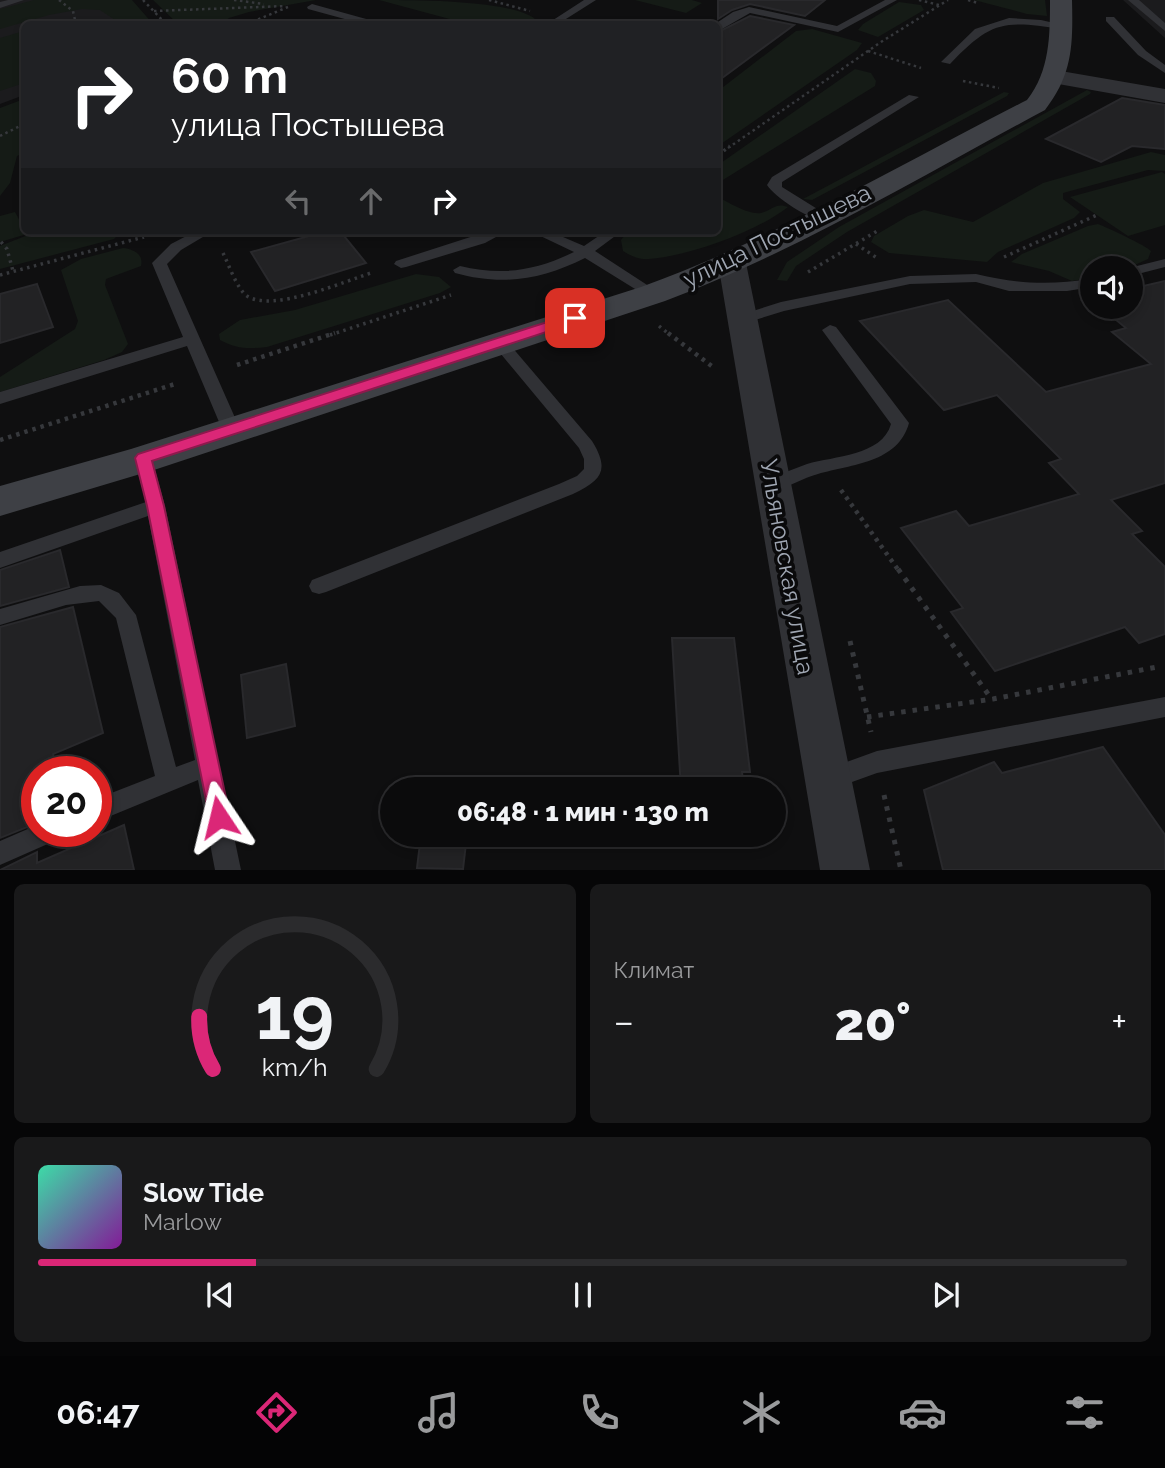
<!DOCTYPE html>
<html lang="ru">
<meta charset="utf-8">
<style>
body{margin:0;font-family:Raleway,sans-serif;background:#19191a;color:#f1f3f6;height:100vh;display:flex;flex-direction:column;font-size:26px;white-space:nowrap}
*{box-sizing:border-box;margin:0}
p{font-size:23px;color:#9a9b9d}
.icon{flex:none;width:38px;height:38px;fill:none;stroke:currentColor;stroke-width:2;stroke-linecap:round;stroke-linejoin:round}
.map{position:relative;height:870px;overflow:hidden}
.panel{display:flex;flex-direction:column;gap:14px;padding:14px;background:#060607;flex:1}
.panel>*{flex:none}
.top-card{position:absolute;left:21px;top:21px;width:700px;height:214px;border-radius:10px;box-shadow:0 4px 10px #0003,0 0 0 2px #2b2b2d;background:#202124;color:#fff;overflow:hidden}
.tools{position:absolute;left:1080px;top:256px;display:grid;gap:14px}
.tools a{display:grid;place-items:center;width:63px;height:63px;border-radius:50%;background:#0b0b0c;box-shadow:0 4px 10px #0003,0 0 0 2px #2b2b2d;font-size:35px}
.speed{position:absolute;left:21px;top:756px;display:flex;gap:14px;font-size:35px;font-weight:700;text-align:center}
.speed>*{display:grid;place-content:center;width:91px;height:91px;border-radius:50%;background:#0b0b0c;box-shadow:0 4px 10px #0003,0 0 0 2px #2b2b2d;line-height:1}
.speed .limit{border:10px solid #d22;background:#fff;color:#111}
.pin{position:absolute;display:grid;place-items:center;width:60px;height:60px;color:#fff;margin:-30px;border-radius:14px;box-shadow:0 4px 10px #0006}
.me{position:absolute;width:77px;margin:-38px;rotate:350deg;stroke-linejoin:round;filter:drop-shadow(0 0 5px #0008)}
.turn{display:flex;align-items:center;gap:24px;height:147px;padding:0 35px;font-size:32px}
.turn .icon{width:91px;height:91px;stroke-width:2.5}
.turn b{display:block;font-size:49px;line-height:60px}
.lanes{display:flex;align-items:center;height:66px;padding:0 35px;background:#0003;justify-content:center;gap:35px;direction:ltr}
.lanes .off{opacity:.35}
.big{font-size:52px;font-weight:800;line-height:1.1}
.panel .widget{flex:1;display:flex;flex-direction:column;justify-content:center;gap:10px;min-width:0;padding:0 24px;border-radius:10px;background:#19191a}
.panel .dial{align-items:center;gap:0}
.dial svg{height:182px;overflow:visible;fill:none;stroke:#2b2b2d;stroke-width:7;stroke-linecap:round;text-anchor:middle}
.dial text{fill:#f1f3f6;stroke:none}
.song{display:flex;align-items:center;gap:21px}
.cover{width:84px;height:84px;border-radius:10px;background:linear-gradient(135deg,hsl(160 70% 55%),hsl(290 70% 35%))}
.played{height:7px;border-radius:4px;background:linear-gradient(90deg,#db2777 20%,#2b2b2d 20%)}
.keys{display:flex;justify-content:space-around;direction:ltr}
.heat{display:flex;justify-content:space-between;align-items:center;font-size:38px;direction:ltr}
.panel .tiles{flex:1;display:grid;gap:14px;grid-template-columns:1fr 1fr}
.widget:last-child{grid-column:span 2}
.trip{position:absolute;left:380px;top:777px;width:406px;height:70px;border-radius:35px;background:#0b0b0c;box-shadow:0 4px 10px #0003,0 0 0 2px #2b2b2d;font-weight:800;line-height:70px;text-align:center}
.tabs{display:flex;height:112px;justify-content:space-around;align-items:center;background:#040405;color:#9a9b9d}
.tabs .icon{width:49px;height:49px}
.tabs .current{color:#db2777}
.tabs b{font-size:32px;color:#f1f3f6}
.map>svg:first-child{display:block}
.built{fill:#1b1b1d}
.green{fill:#151b16}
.building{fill:#222224;stroke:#29292c;stroke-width:2}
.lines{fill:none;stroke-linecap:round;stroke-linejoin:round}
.path-far3{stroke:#36383c;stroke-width:2.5;stroke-dasharray:2.5 3.5;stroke-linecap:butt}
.path-far2{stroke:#36383c;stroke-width:3.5;stroke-dasharray:2.5 4.5;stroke-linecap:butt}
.path-far1{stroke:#36383c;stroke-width:4.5;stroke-dasharray:3.5 5;stroke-linecap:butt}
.path{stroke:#36383c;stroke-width:5;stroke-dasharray:4.5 7;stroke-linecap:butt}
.service{fill:#303135;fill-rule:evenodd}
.minor{fill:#303135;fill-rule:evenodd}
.secondary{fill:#3e4045;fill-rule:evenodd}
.route{fill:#db2777;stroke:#8e194d;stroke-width:2}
.labels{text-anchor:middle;stroke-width:7;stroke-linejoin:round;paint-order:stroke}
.street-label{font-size:24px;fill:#9fa6b2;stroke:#0a0a0b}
</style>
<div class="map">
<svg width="1165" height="870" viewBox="0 0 1165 870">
<rect width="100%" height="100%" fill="#0f0f10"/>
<path class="built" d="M0 0H120L146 24H24V95L0 104Z
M1123 0H1165V38Z"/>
<path class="green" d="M34 0H132L153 24H121L100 10 82 9 49 15 0 29V9Z
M153 0H316L249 12 229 18 221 24H178Z
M379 0C413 0 512 0 535 19L530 24H512L491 20 457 21Z
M635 0H692L702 3 686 13Z
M974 0H1045L1047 16 1027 14Z
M899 2 921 5 924 10 878 37 858 30 863 24Z
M812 29 862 43 857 50 718 146V91L796 31Z
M24 31V83L0 91V38Z
M855 69 871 73 876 81 875 86 718 183V165Z
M1087 90 1091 92 1090 94 847 232 796 266 787 281 777 280 787 262 839 227Z
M1004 92 1009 93 1007 96 812 200 803 199Z
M24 99V153L17 156 10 183 0 196V108Z
M1151 152 1165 155V171L1148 170 1063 193V199L1080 212 1074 218 998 252 987 262 889 253 871 242 874 236 908 216 924 210 973 222 1043 183Z
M1162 172 1165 174V225L1128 236 1070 197Z
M718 197C728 202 748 215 761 213 772 210 776 202 788 207 756 232 689 256 649 259 639 260 631 256 623 251L621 240 628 231H718Z
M15 212 27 234 0 242V216Z
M1098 224C1106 227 1147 246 1151 251L1148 259 1128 268H1092V278L1072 281 1049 271 1011 262 1022 254 1088 226Z
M38 231H122L114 239 0 269V246Z
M123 248C133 249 144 254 141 266L106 279 105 285 128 344 122 352 104 360 0 392V377L75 329 78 321 61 270 81 259Z
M416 274 439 277 451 287 440 293 267 347C249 349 236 349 220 340L219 334 240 320 295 310Z"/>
<path class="building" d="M718 0H825L805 16 750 4 732 10 718 19Z
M750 16 794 25 718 81V32Z
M1122 98 1165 105V149L1132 146 1101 162 1046 139Z
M327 231H340L366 263 275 291 251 252Z
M1165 281V483L1111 500 1142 531 1132 534 1165 567V634L1139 643 1125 627 995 671 951 612 963 608 901 528 956 511 969 526 1079 494 1049 463 1061 459 997 395 944 410 860 321 948 300 1046 392 1151 364 1112 332 1126 328 1099 306H1130V289Z
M37 284 53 327 0 343V294Z
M60 550 69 587 0 606V570Z
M73 607 103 733 53 754 56 772H37V823L0 838V627Z
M672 638H734L750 772H742L744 789H681Z
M286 664 295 726 247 738 241 675Z
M1103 747 1165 835V870H943L924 790 994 762 1002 773Z
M124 825 134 870H0L37 852V863Z
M421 835H467L463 869 417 868Z
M684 835H750L751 846H685Z"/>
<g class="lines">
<path class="path-far3" d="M59 0 73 11 75 20
M143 0 166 24
M234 0 264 4
M489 0 530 11
M919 0 939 5
M968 0 978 3
M154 11 286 6
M247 24 288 7
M868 51 921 68
M963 81 999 88
M0 136 24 124
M728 148 881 42 948 0"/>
<path class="path-far2" d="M718 155 730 146
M1 242 7 249 13 271
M856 244 877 258
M223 253C229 265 237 289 247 296 273 313 345 281 374 272
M1004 257 1097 215
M808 272 879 230
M0 275 144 237
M659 326 670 335
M330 335 451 295"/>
<path class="path-far1" d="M668 333 713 367
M237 365 335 333
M0 440 178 383
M841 490 899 571"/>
<path class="path" d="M898 569 988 694
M850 641 871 732
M867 717 993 699 1157 667
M884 795 901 870"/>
<path class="service" d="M8 0H24L0 8V2Z
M584 0H596L558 24H547Z
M885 0H897L838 32 750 13 722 29 718 30V24H715L733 12 749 7 837 26Z
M1128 0H1139L1165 23V31Z
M312 4 377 22 378 24H363L308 9 307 7Z
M1106 17H1114L1146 51 1165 65V73L1138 55 1106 21Z
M1009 18 1041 20 1067 26 1062 29C1003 20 991 21 950 64L941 62 975 29Z
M909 95 919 97 782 182V187L827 215V221C814 223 774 197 767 185L772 177Z
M196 231H213L181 250 167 264 240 429 237 433 231 435 222 429 187 346 0 404V392L183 337 152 263 171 244Z
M489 231H507L485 243 406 267 401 268 394 264 396 261Z
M530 231H549L584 246 606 231H622L595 251 661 294 658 297H648L585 258C541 280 502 286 455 273L453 270 460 266C502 276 535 271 574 252Z
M1165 259V267L1130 276 1129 268Z
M976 274C1018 284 1049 285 1092 279V287L1067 291H1009L976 282 910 284 784 311 742 324 734 319 737 316 781 302 910 276Z
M830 325 836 327 906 419 909 423C898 463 852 464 818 474 803 478 788 487 772 492L765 490 763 485 765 480C779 475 793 469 807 464 834 456 882 456 891 424L822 330Z
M499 337 505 339 592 441C610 470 602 480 573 494L326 592 319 594 312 592 309 586 312 580 559 484 577 476 584 469V459L579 448 491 342Z
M143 453 149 455 152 459 165 506 241 870H215L198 780 96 822V799L155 776 116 618 99 601 66 605 0 625V609L80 586 101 585 119 593 136 615 176 767 195 760 148 516 0 568V552L146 502 134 459 137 455Z
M1165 697V717L877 773 827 791 819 788 815 780 819 772 877 751Z
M37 825V831H62L59 839 0 865V841Z"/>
<path class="minor" d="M1055 70 1165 89V103L1047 82 1044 77 1047 72Z
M732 254 742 257 746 263 870 870H820L718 263 722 257Z"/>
<path class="secondary" d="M1050 0H1072C1073 44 1073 74 1045 110 920 177 797 251 665 301L157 469 0 516V486L131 449 641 287C776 238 900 165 1027 100 1050 71 1050 35 1050 0Z"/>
</g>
<path class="route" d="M575 313 582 318 580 321 152 461 164 506 230 817 226 825 219 828 211 825 147 506 135 458 138 454Z"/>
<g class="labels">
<g class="street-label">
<text transform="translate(777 236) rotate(-26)" y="8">улица Постышева</text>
<text transform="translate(787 567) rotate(80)" y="8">Ульяновская улица</text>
</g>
</g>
</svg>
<div class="tools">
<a><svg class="icon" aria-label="sound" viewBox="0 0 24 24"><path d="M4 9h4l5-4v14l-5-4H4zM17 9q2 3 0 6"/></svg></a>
</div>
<div class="speed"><div class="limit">20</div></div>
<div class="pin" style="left:575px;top:318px;background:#d93025"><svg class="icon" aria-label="arrive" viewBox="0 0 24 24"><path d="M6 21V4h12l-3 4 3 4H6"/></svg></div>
<svg class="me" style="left:219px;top:817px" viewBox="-20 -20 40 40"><path d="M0-17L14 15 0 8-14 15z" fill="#db2777" stroke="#fff" stroke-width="4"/></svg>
<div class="trip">06:48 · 1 мин · 130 m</div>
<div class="top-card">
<div class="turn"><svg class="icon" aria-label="right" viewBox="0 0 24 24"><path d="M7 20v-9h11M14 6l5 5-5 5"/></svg><div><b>60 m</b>улица Постышева</div></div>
<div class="lanes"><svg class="icon off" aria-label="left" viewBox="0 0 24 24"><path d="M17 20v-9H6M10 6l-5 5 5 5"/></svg><svg class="icon off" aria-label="ahead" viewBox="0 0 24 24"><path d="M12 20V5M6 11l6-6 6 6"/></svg><svg class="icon" aria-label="right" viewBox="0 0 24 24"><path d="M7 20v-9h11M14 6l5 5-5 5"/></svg></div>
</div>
</div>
<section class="panel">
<div class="tiles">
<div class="widget dial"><svg viewBox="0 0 100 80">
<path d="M14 69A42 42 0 1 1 86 69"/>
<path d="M14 69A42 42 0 0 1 8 46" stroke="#db2777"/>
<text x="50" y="56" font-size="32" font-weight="700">19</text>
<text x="50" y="72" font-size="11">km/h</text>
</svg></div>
<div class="widget"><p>Климат</p>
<div class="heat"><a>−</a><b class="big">20°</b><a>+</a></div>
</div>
<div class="widget">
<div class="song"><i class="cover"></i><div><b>Slow Tide</b><p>Marlow</p></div></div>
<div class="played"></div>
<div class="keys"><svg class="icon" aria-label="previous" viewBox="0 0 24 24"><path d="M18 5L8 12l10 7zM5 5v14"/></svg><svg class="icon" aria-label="pause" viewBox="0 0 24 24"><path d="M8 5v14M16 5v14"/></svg><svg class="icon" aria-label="next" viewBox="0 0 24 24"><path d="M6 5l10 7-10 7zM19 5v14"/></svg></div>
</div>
</div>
</section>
<nav class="tabs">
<b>06:47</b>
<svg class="icon current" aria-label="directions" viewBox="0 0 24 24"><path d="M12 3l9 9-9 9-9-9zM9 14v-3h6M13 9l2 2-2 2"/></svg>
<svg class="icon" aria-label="music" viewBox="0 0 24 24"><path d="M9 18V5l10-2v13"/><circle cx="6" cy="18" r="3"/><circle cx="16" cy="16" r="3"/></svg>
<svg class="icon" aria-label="phone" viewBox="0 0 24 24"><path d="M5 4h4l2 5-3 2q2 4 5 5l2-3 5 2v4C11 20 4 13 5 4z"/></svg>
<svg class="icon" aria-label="climate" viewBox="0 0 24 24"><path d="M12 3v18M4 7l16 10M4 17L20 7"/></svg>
<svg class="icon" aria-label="car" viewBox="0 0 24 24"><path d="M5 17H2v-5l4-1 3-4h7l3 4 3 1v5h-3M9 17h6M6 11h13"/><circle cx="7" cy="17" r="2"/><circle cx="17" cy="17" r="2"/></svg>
<svg class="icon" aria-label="filters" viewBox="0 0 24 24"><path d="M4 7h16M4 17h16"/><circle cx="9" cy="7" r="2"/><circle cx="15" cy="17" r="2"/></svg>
</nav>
